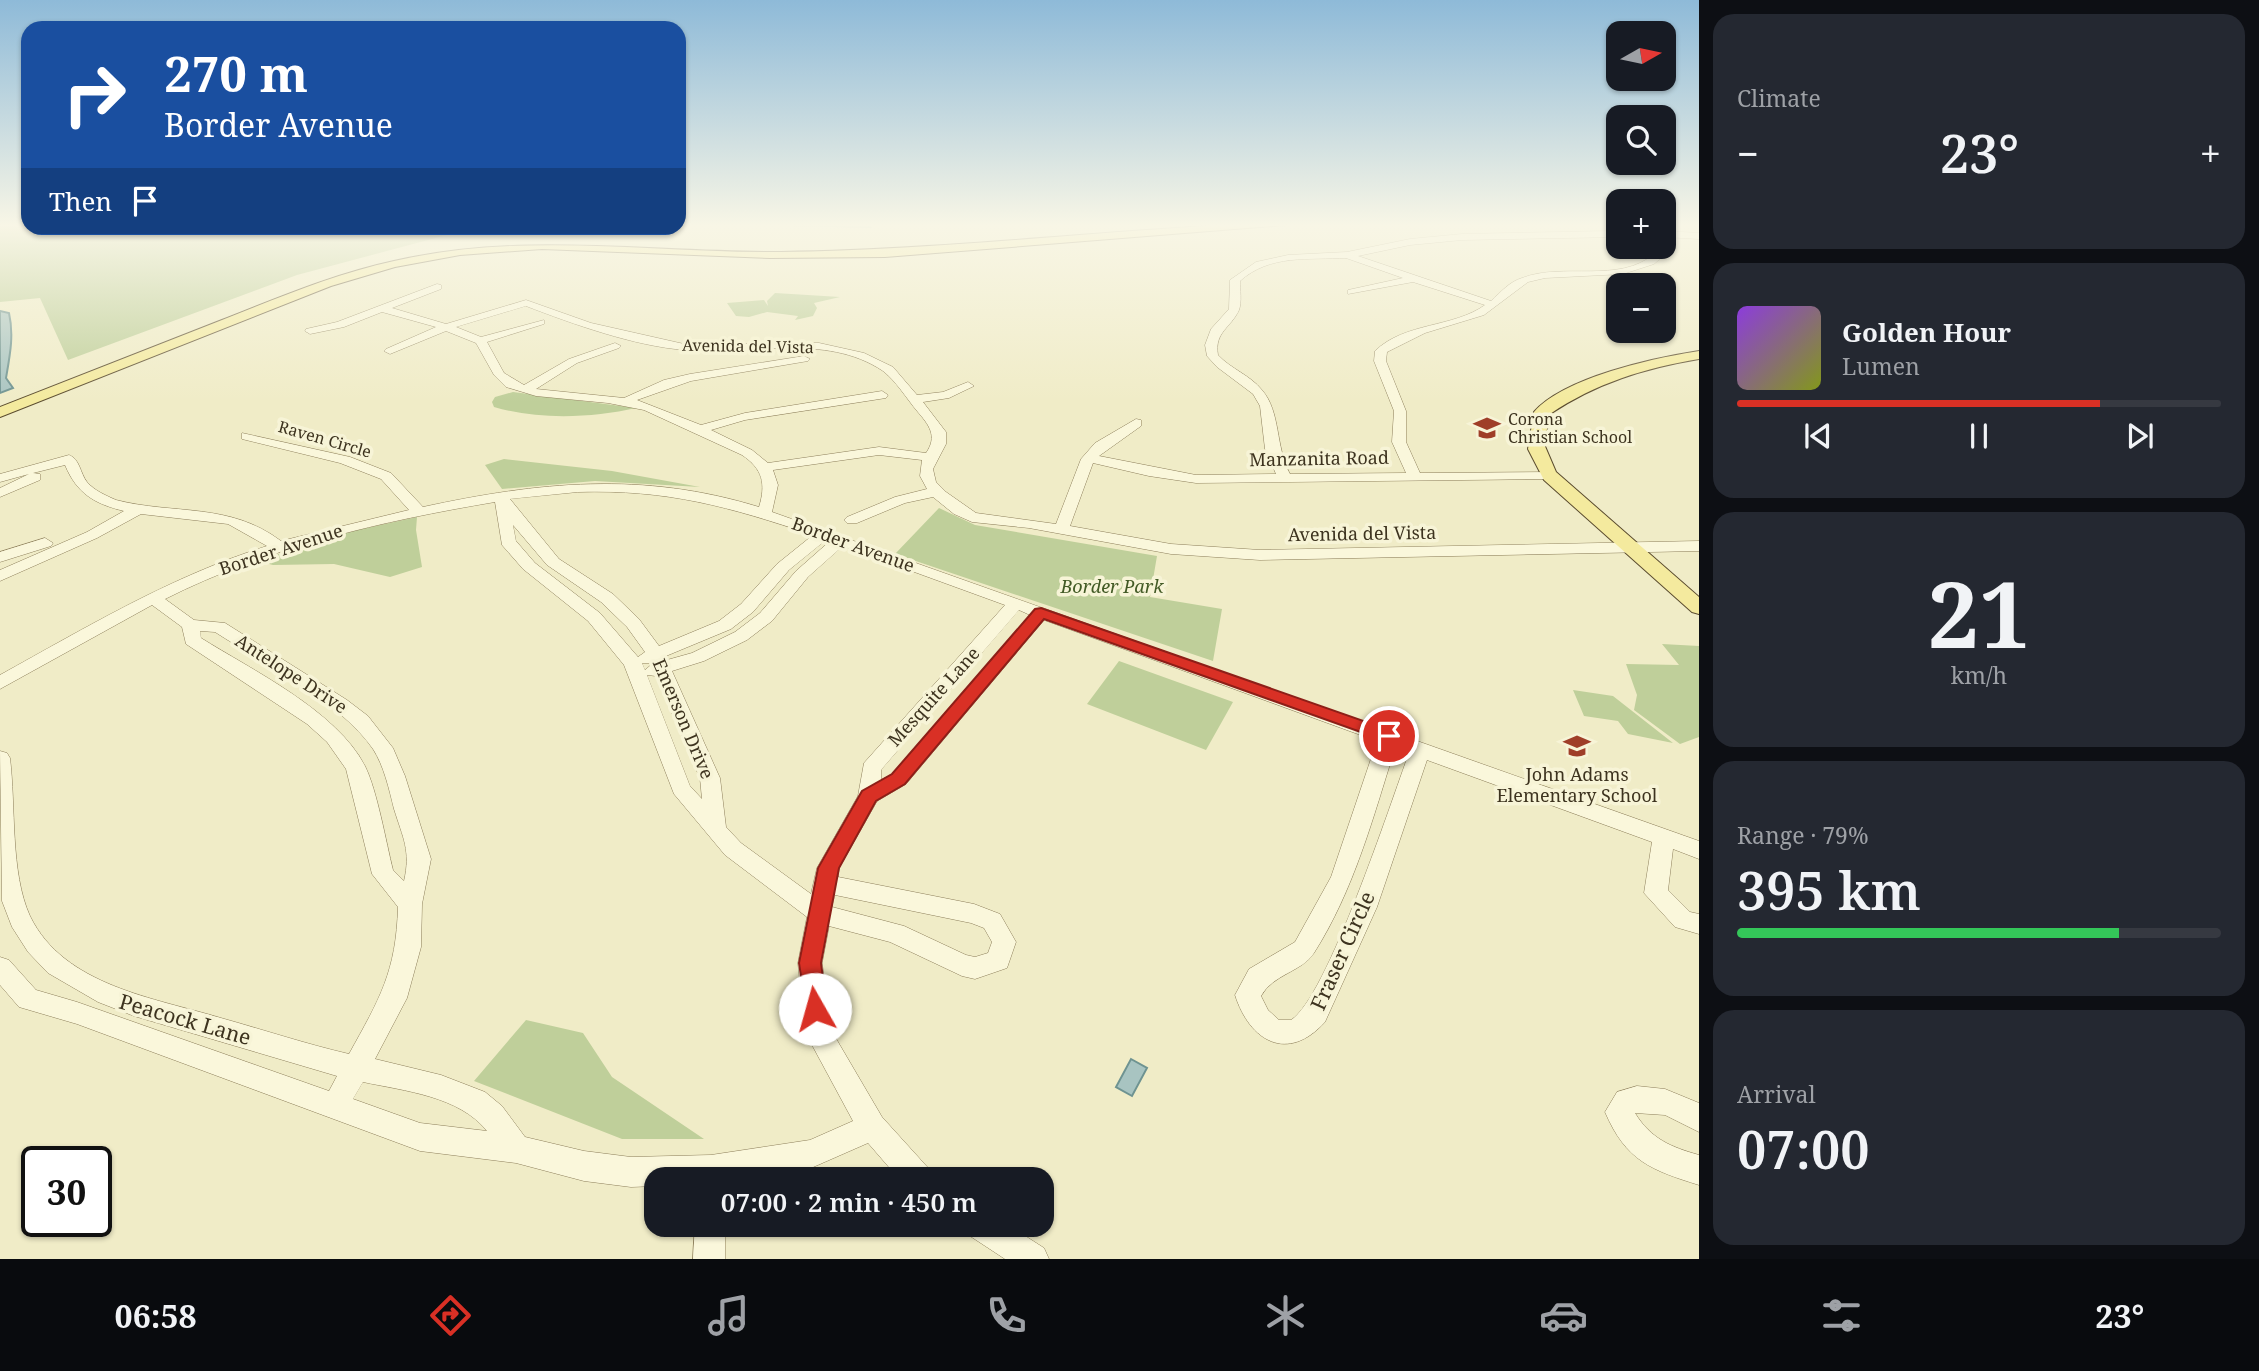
<!DOCTYPE html>
<meta charset="utf-8">
<style>
body{margin:0;font-family:"Noto Serif",serif;background:#242831;color:#f1f3f6;height:100vh;display:flex;flex-direction:column;font-size:26px;white-space:nowrap}
*{box-sizing:border-box;margin:0}
p{font-size:23px;color:#9ea1a6}
.icon{flex:none;width:38px;height:38px;fill:none;stroke:currentColor;stroke-width:2;stroke-linecap:round;stroke-linejoin:round}
.map{position:relative;flex:1;overflow:hidden}
.panel{display:flex;flex-direction:column;gap:14px;padding:14px;background:#0d0f14;width:560px}
.panel>*{flex:none}
.guide{position:absolute;left:21px;top:21px;width:665px;height:214px;border-radius:21px;box-shadow:0 2px 5px #0004;background:#1a4fa0;color:#fff;overflow:hidden}
.needle{width:46px;rotate:81deg}
.controls{position:absolute;left:1606px;top:21px;display:grid;gap:14px}
.controls a{display:grid;place-items:center;width:70px;height:70px;border-radius:14px;background:#171b24;box-shadow:0 2px 5px #0004;font-size:35px}
.speed{position:absolute;left:21px;top:1146px;display:flex;gap:14px;font-size:35px;font-weight:700;text-align:center}
.speed>*{display:grid;place-content:center;width:91px;height:91px;border-radius:50%;background:#171b24;box-shadow:0 2px 5px #0004;line-height:1}
.speed .limit{border:4px solid #111;border-radius:10px;background:#fff;color:#111}
.pin{position:absolute;display:grid;place-items:center;width:60px;height:60px;color:#fff;margin:-30px;border:4px solid #fff;border-radius:50%;box-shadow:0 2px 7px #0007}
.me{position:absolute;width:77px;margin:-38px;rotate:353deg;stroke-linejoin:round;filter:drop-shadow(0 0 5px #0008)}
.turn{display:flex;align-items:center;gap:24px;height:147px;padding:0 28px;font-size:32px}
.turn .icon{width:91px;height:91px;stroke-width:2.5}
.turn b{display:block;font-size:49px;line-height:60px}
.then{display:flex;align-items:center;height:66px;padding:0 28px;background:#0003;gap:14px;font-size:26px}
.big{font-size:52px;font-weight:600;line-height:1.1}
.panel .widget{flex:1;display:flex;flex-direction:column;justify-content:center;gap:10px;min-width:0;padding:0 24px;border-radius:21px;background:#242831}
.panel .dial{align-items:center;gap:0}
.dial b{font-size:91px;line-height:1}
.song{display:flex;align-items:center;gap:21px}
.cover{width:84px;height:84px;border-radius:10px;background:linear-gradient(135deg,hsl(270 70% 55%),hsl(70 70% 35%))}
.played{height:7px;border-radius:4px;background:linear-gradient(90deg,#d93025 75%,#363941 75%)}
.keys{display:flex;justify-content:space-around;direction:ltr}
.heat{display:flex;justify-content:space-between;align-items:center;font-size:38px;direction:ltr}
.charge{height:10px;border-radius:5px;background:linear-gradient(90deg,#34c759 79%,#363941 0)}
.trip{position:absolute;left:644px;top:1167px;width:410px;height:70px;border-radius:21px;background:#171b24;box-shadow:0 2px 5px #0004;font-weight:600;line-height:70px;text-align:center}
.menu{display:flex;height:112px;justify-content:space-around;align-items:center;background:#090b0e;color:#9ea1a6}
.menu .icon{width:49px;height:49px}
.menu .active{color:#d93025}
.menu b{font-size:32px;color:#f1f3f6}
main{display:flex;flex:1;min-height:0}
.map>svg:first-child{display:block}
.green{fill:#bfcf9a}
.water{fill:#a8c4c1;stroke:#6e9391;stroke-width:2}
.lines{fill:none;stroke-linecap:round;stroke-linejoin:round}
.stream{stroke:#6e9391;stroke-width:2}
.minor-casing{stroke:#8d7f5b;stroke-width:1}
.major-casing{stroke:#5b4c2f;stroke-width:2}
.minor{fill:#faf7db;fill-rule:evenodd}
.major{fill:#f4ea9e;fill-rule:evenodd}
.route{fill:#d93025;stroke:#8d1f18;stroke-width:2}
.labels{text-anchor:middle;stroke-width:7;stroke-linejoin:round;paint-order:stroke}
.far-street-label{font-size:16px;fill:#3d331f;stroke:#f7f4d7}
.far-poi-label{font-size:16px;fill:#3d331f;stroke:#f7f4d7;text-anchor:start}
.street-label{font-size:18px;fill:#3d331f;stroke:#f7f4d7}
.park-label{font-size:18px;font-style:italic;fill:#425a25;stroke:#f7f4d7}
.poi-label{font-size:18px;fill:#3d331f;stroke:#f7f4d7}
.near-street-label{font-size:21px;fill:#3d331f;stroke:#f7f4d7}
</style>
<main>
<div class="map">
<svg width="1699" height="1259" viewBox="0 0 1699 1259">
<rect width="100%" height="100%" fill="#f0ecc7"/>
<path class="green" d="M0 225 28 228H473L297 275 68 360 40 298 0 302Z
M775 293 840 297 814 303 817 308 813 316 795 320 798 316 767 312 749 317 736 316 727 303 764 300 768 306 767 301Z
M513 392 636 408C592 418 538 420 494 407L492 402 495 397Z
M504 459 612 471 700 487 595 481 502 489 485 465Z
M939 508 975 525 1157 556 1150 597 1222 609 1213 661 895 554Z
M417 517 416 530 422 567 390 577 334 564 273 565 258 561 334 535Z
M1662 644 1699 646V737L1680 744 1634 710 1637 695 1626 664 1679 665Z
M1119 661 1233 702 1206 750 1087 704Z
M1573 690 1613 696 1673 743 1628 734 1618 721 1584 716Z
M526 1020 583 1033 612 1077 704 1139H622L474 1081Z"/>
<path class="water" d="M0 311 9 313C14 335 10 355 6 378L13 388 0 393Z
M1131 1059 1147 1068 1132 1096 1116 1087Z"/>
<g class="lines">
<path class="stream" d="M791 225 871 227"/>
<g class="minor-casing">
<path id="minor" d="M1619 231V237L1462 240 1410 245 1358 256 1491 301C1501 292 1509 282 1522 278 1563 262 1619 284 1654 254L1652 247H1660L1662 257 1654 264 1623 274 1545 278 1528 282 1484 315 1425 333 1387 352 1386 361 1406 411V442L1420 473 1550 472 1557 476 1555 479 1196 483 1149 476 1093 463 1070 526 1171 544 1260 550 1699 541V551L1260 560 1171 554 1029 528 972 522 954 514 933 497 905 503 857 523H847L844 520 847 517 895 497 927 489 920 476 922 460 879 455 773 470 778 485 772 512 1699 841V859L1673 849 1668 890 1690 912 1699 914V934L1675 927 1644 893 1652 842 1427 760 1377 907 1325 1022C1288 1063 1250 1042 1235 995L1249 969 1295 942 1331 877 1377 741 1044 620 906 784 877 801 839 868 838 877 974 904 1000 914 1016 942 1007 968 975 979 962 976 890 942 829 926 822 963 831 1030 882 1117 930 1170 935 1180H900L868 1143 811 1168 743 1180H656V1186L631 1187 584 1181 516 1163 420 1151 77 1024 19 1007 0 985V957L9 960 36 990 77 1002 329 1091 337 1076 134 1016 98 1002 48 973 28 952 12 927 2 901 0 751 7 753 10 758C16 806 10 872 30 916 64 986 155 998 221 1018 264 1030 306 1044 349 1054 380 998 396 972 398 907L372 874 346 769 327 742 307 724 186 644 182 627 152 605 0 689V675C87 627 172 576 267 546L228 524 141 514 97 538 0 581V570L87 532 124 511C95 504 77 494 65 465L33 473 40 474V480L0 497V488L29 474 0 482V474L69 455C80 459 80 473 87 482 95 491 105 495 116 500 175 515 229 502 281 541L409 510 381 479 340 463 242 439V433L350 457 391 473 423 507C539 482 642 471 759 507 766 484 763 469 742 455L644 410 608 403 536 396 506 387 494 375 476 343 446 331 390 354 384 351 386 349 436 327 382 312 344 327 310 334 305 331 306 329 337 322 437 284 441 285V289L392 308 446 324 526 300 591 323 684 344 819 343 864 353 893 367 917 395 943 392 968 382 974 386 949 398 923 402 946 432V444L933 469 936 482 946 492 976 513 1056 524 1081 459 1095 443 1136 419 1141 420V426L1099 456 1196 475 1276 474 1265 449 1260 406 1253 394 1217 367 1207 356 1205 345 1211 329 1229 309 1230 280 1256 262 1288 255 1347 252 1410 239 1462 234ZM1346 258 1403 278 1348 290V294L1413 282 1485 305C1453 328 1405 322 1375 351L1374 361 1394 411 1392 442 1406 473 1290 474C1275 446 1281 412 1262 390 1250 375 1231 369 1218 355 1214 332 1231 328 1239 310 1242 302 1240 289 1240 281 1270 254 1309 260 1346 258ZM526 306C573 324 634 346 685 350 749 356 825 332 883 371 896 381 907 399 917 411 929 425 938 436 926 453L879 447 768 463 752 450 711 430 745 420 886 398 888 395 882 391 745 413 701 425 637 400 691 381 808 361 810 359 804 356 690 374 664 380 624 398 536 389 577 363 619 348 621 346 615 343 569 359 524 385 504 373 487 342 544 324V320L481 337 456 327ZM578 492C667 489 730 507 813 535L777 564 741 604 719 621 659 646 639 619 613 594 559 559 510 499ZM495 502 502 545 523 569 588 621 624 665 674 794 725 855 807 917 798 963 805 1032 853 1121 810 1140 711 1155 631 1157 584 1151 525 1137 502 1106 485 1092 441 1075 375 1059 407 998 421 947 422 904 431 859 405 776 393 748 368 716 347 700 225 623 194 620 165 599C268 547 382 521 495 502ZM513 525 547 565 601 602 627 627 645 652 638 657 600 613 535 563 516 541ZM826 540 830 541 796 571 760 613 735 632 692 653 667 660 666 656 731 629 753 612 789 570ZM843 546 1005 605 864 763 858 796 817 868 811 894 741 843 726 827 720 778 672 671 704 661 747 640 772 621 808 577ZM1019 610 1030 615 892 774 881 780V770ZM200 631 215 632C263 663 341 702 373 749 384 766 389 789 394 809 403 838 411 851 404 881L393 870C386 842 377 790 365 766 337 711 252 670 201 638ZM642 663H650L651 665 645 670ZM647 675 656 676 700 778 702 799 690 786ZM1395 748 1409 753C1391 802 1327 998 1291 1020H1279L1268 1010 1261 996C1273 974 1302 972 1314 953 1354 890 1373 818 1395 748ZM835 895 971 923 984 928 992 942 988 953 975 957 966 955 904 926 832 907ZM363 1082C405 1091 459 1096 487 1131L420 1123 353 1099Z
M1664 231 1699 233V239L1664 237Z
M45 538 53 543 51 546 0 562V552Z
M1637 1086 1665 1089 1699 1103V1132L1665 1115 1635 1113C1651 1139 1671 1147 1699 1155V1185C1651 1170 1626 1161 1605 1112L1617 1092Z
M695 1225H725V1259H693Z
M966 1225H1008L1044 1248 1049 1259H1005L970 1236Z"/>
</g>
<g class="major-casing">
<path id="major" d="M1219 225H1286L885 257 770 258 542 249 460 255 395 267 331 286 0 417V407C74 378 148 349 222 320 278 298 334 274 394 261 525 231 649 253 781 252 927 250 1073 234 1219 225Z
M1699 351V359C1645 368 1596 383 1550 414L1544 444 1556 472 1699 597V614L1692 612 1544 480 1528 449 1534 412C1565 377 1654 358 1699 351Z"/>
</g>
<use href="#minor" class="minor"/>
<use href="#major" class="major"/>
</g>
<linearGradient id="sky" x2="0" y2="1"><stop stop-color="#8ebad8"/><stop offset="0.56" stop-color="#f8f6e6"/><stop offset="1" stop-color="#f8f6e6" stop-opacity="0"/></linearGradient>
<rect width="1699" height="402" fill="url(#sky)"/>
<path class="route" d="M1041 608 1395 732 1398 736 1395 740H1383L1044 619 905 784 876 801 839 868 821 963 827 1009 824 1016 815 1019 807 1016 799 963 818 868 862 791 892 774 1035 609Z"/>
<defs>
<g id="school-bare" transform="scale(2.1)"><path d="M0-5L7-2L0 1L-7-2ZM-4 1L0 2.5L4 1V4Q0 6-4 4Z" fill="#9f3e28" stroke="#f7f4d7" stroke-width="2.5" paint-order="stroke"/></g>
</defs>
<g fill-rule="evenodd">
<use href="#school-bare" x="1487" y="428"/>
<use href="#school-bare" x="1577" y="746"/>
</g>
<g class="labels">
<g class="far-street-label">
<text transform="translate(748 346) rotate(1)" y="6">Avenida del Vista</text>
<text transform="translate(325 439) rotate(16)" y="6">Raven Circle</text>
</g>
<g class="far-poi-label">
<text x="1508" y="425">Corona<tspan x="1508" dy="18">Christian School</tspan></text>
</g>
<g class="street-label">
<text transform="translate(1319 459) rotate(-1)" y="6">Manzanita Road</text>
<text transform="translate(1362 534) rotate(-1)" y="6">Avenida del Vista</text>
<text transform="translate(853 545) rotate(20)" y="6">Border Avenue</text>
<text transform="translate(281 550) rotate(-18)" y="6">Border Avenue</text>
<text transform="translate(291 674) rotate(33)" y="6">Antelope Drive</text>
<text transform="translate(934 697) rotate(-48)" y="6">Mesquite Lane</text>
<text transform="translate(683 719) rotate(67)" y="6">Emerson Drive</text>
</g>
<g class="park-label">
<text x="1112" y="593">Border Park</text>
</g>
<g class="poi-label">
<text x="1577" y="781">John Adams<tspan x="1577" dy="21">Elementary School</tspan></text>
</g>
<g class="near-street-label">
<text transform="translate(1343 951) rotate(-66)" y="7">Fraser Circle</text>
<text transform="translate(185 1020) rotate(16)" y="7">Peacock Lane</text>
</g>
</g>
</svg>
<div class="controls">
<a><svg class="needle" viewBox="-14 -14 28 28"><path d="M0-13l5 13h-10z" fill="#e53935"/><path d="M0 13l5-13h-10z" fill="#9ea1a6"/></svg></a>
<a><svg class="icon" aria-label="search" viewBox="0 0 24 24"><circle cx="10" cy="10" r="6"/><path d="M15 15l6 6"/></svg></a>
<a>+</a>
<a>−</a>
</div>
<div class="speed"><div class="limit">30</div></div>
<div class="pin" style="left:1389px;top:736px;background:#d93025"><svg class="icon" aria-label="arrive" viewBox="0 0 24 24"><path d="M6 21V4h12l-3 4 3 4H6"/></svg></div>
<svg class="me" style="left:815px;top:1009px" viewBox="-20 -20 40 40"><circle r="19" fill="#fff"/><path d="M0-13L10 11 0 6-10 11z" fill="#d93025"/></svg>
<div class="trip">07:00 · 2 min · 450 m</div>
<div class="guide">
<div class="turn"><svg class="icon" aria-label="right" viewBox="0 0 24 24"><path d="M7 20v-9h11M14 6l5 5-5 5"/></svg><div><b>270 m</b>Border Avenue</div></div>
<div class="then">Then<svg class="icon" aria-label="arrive" viewBox="0 0 24 24"><path d="M6 21V4h12l-3 4 3 4H6"/></svg></div>
</div>
</div>
<section class="panel">
<div class="widget"><p>Climate</p>
<div class="heat"><a>−</a><b class="big">23°</b><a>+</a></div>
</div>
<div class="widget">
<div class="song"><i class="cover"></i><div><b>Golden Hour</b><p>Lumen</p></div></div>
<div class="played"></div>
<div class="keys"><svg class="icon" aria-label="previous" viewBox="0 0 24 24"><path d="M18 5L8 12l10 7zM5 5v14"/></svg><svg class="icon" aria-label="pause" viewBox="0 0 24 24"><path d="M8 5v14M16 5v14"/></svg><svg class="icon" aria-label="next" viewBox="0 0 24 24"><path d="M6 5l10 7-10 7zM19 5v14"/></svg></div>
</div>
<div class="widget dial"><b>21</b><p>km/h</p></div>
<div class="widget"><p>Range · 79%</p><b class="big">395 km</b><div class="charge"></div></div>
<div class="widget"><p>Arrival</p><b class="big">07:00</b></div>
</section>
</main>
<nav class="menu">
<b>06:58</b>
<svg class="icon active" aria-label="directions" viewBox="0 0 24 24"><path d="M12 3l9 9-9 9-9-9zM9 14v-3h6M13 9l2 2-2 2"/></svg>
<svg class="icon" aria-label="music" viewBox="0 0 24 24"><path d="M9 18V5l10-2v13"/><circle cx="6" cy="18" r="3"/><circle cx="16" cy="16" r="3"/></svg>
<svg class="icon" aria-label="phone" viewBox="0 0 24 24"><path d="M5 4h4l2 5-3 2q2 4 5 5l2-3 5 2v4C11 20 4 13 5 4z"/></svg>
<svg class="icon" aria-label="climate" viewBox="0 0 24 24"><path d="M12 3v18M4 7l16 10M4 17L20 7"/></svg>
<svg class="icon" aria-label="car" viewBox="0 0 24 24"><path d="M5 17H2v-5l4-1 3-4h7l3 4 3 1v5h-3M9 17h6M6 11h13"/><circle cx="7" cy="17" r="2"/><circle cx="17" cy="17" r="2"/></svg>
<svg class="icon" aria-label="filters" viewBox="0 0 24 24"><path d="M4 7h16M4 17h16"/><circle cx="9" cy="7" r="2"/><circle cx="15" cy="17" r="2"/></svg>
<b>23°</b>
</nav>
